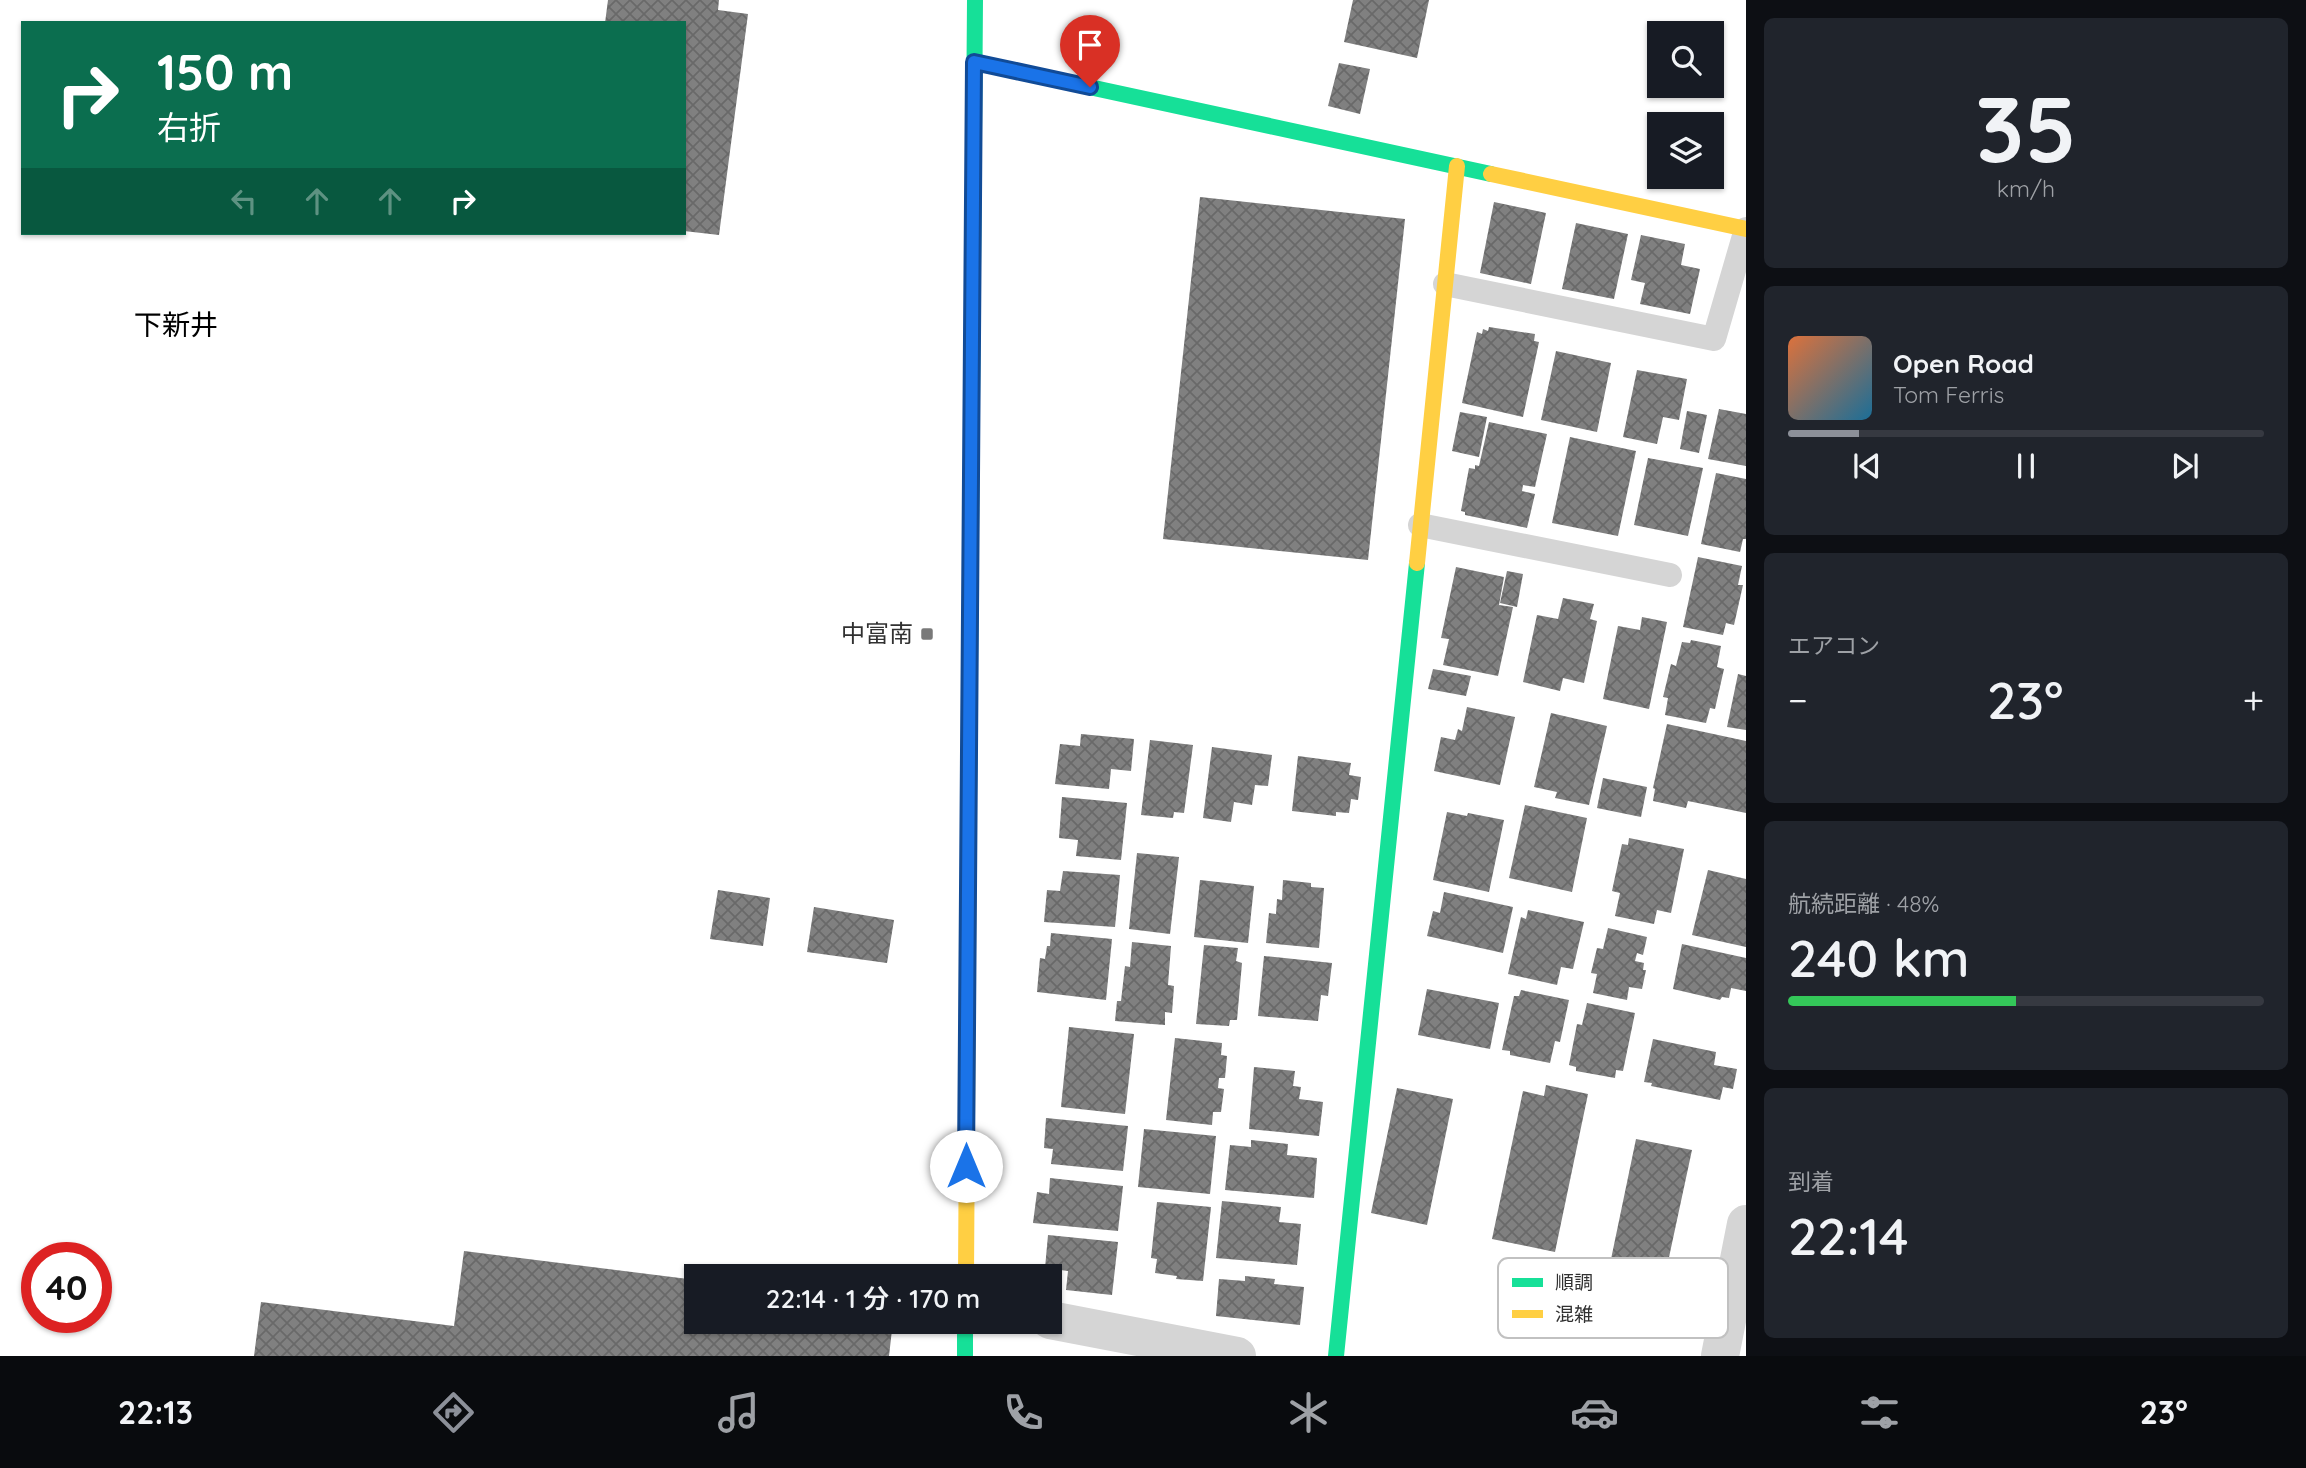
<!DOCTYPE html>
<html lang="ja">
<meta charset="utf-8">
<style>
body{margin:0;font-family:Quicksand,"Noto Sans JP",sans-serif;background:#20242c;color:#f1f3f6;height:100vh;display:flex;flex-direction:column;font-size:26px;white-space:nowrap}
*{box-sizing:border-box;margin:0}
p{font-size:23px;color:#9ea1a6}
.icon{flex:none;width:38px;height:38px;fill:none;stroke:currentColor;stroke-width:2;stroke-linecap:round;stroke-linejoin:round}
.map{position:relative;flex:1;overflow:hidden}
.side{display:flex;flex-direction:column;gap:18px;padding:18px;background:#0d0f14;width:560px}
.side>*{flex:none}
.banner{position:absolute;left:21px;top:21px;width:665px;height:214px;border-radius:0px;box-shadow:0 2px 5px #0004;background:#0b6e4f;color:#fff;overflow:hidden}
.fabs{position:absolute;left:1647px;top:21px;display:grid;gap:14px}
.fabs a{display:grid;place-items:center;width:77px;height:77px;border-radius:0px;background:#171b24;box-shadow:0 2px 5px #0004;font-size:35px}
.speed{position:absolute;left:21px;top:1242px;display:flex;gap:14px;font-size:35px;font-weight:700;text-align:center}
.speed>*{display:grid;place-content:center;width:91px;height:91px;border-radius:50%;background:#171b24;box-shadow:0 2px 5px #0004;line-height:1}
.speed .limit{border:10px solid #d22;background:#fff;color:#111}
.pin{position:absolute;display:grid;place-items:center;width:60px;height:60px;color:#fff;margin:-72px -30px;border-radius:50% 50% 50% 0;rotate:-45deg;box-shadow:0 0 7px #0007}
.pin .icon{rotate:45deg}
.me{position:absolute;width:77px;margin:-38px;rotate:0deg;stroke-linejoin:round;filter:drop-shadow(0 0 5px #0008)}
.turn{display:flex;align-items:center;gap:24px;height:147px;padding:0 21px;font-size:32px}
.turn .icon{width:91px;height:91px;stroke-width:2.5}
.turn b{display:block;font-size:49px;line-height:60px}
.lanes{display:flex;align-items:center;height:66px;padding:0 21px;background:#0003;justify-content:center;gap:35px;direction:ltr}
.lanes .off{opacity:.35}
.big{font-size:52px;font-weight:600;line-height:1.1}
.side .widget{flex:1;display:flex;flex-direction:column;justify-content:center;gap:10px;min-width:0;padding:0 24px;border-radius:10px;background:#20242c}
.side .dial{align-items:center;gap:0}
.dial b{font-size:91px;line-height:1}
.song{display:flex;align-items:center;gap:21px}
.cover{width:84px;height:84px;border-radius:10px;background:linear-gradient(135deg,hsl(20 70% 55%),hsl(200 70% 35%))}
.played{height:7px;border-radius:4px;background:linear-gradient(90deg,#8c9099 15%,#363941 15%)}
.keys{display:flex;justify-content:space-around;direction:ltr}
.heat{display:flex;justify-content:space-between;align-items:center;font-size:38px;direction:ltr}
.charge{height:10px;border-radius:5px;background:linear-gradient(90deg,#34c759 48%,#363941 0)}
.trip{position:absolute;left:684px;top:1264px;width:378px;height:70px;border-radius:0px;background:#171b24;box-shadow:0 2px 5px #0004;font-weight:600;line-height:70px;text-align:center}
.menu{display:flex;height:112px;justify-content:space-around;align-items:center;background:#090b0e;color:#9ea1a6}
.menu .icon{width:49px;height:49px}
.menu .selected{color:#8c9099}
.menu b{font-size:32px;color:#f1f3f6}
main{display:flex;flex:1;min-height:0}
.map>svg:first-child{display:block}
.building{fill:url(#building-cross-hatch)}
.lines{fill:none;stroke-linecap:round;stroke-linejoin:round}
.lane{stroke:#d5d5d5;stroke-width:24}
.street{stroke:#d5d5d5;stroke-width:38}
.fast{stroke:#16e098;stroke-width:16}
.slow{stroke:#ffcf43;stroke-width:16}
.route-casing{stroke:#114b97;stroke-width:18}
.route{stroke:#1a73e8;stroke-width:12}
.poi-dot{fill:#797979;stroke:#fff;stroke-width:2.5}
.labels{text-anchor:middle;stroke-width:7;stroke-linejoin:round;paint-order:stroke}
.poi-label{font-size:24px;fill:#313131;stroke:#fff;text-anchor:end}
.quarter-label{font-size:28px;fill:#000;stroke:#fff}
.key{fill:#fff;stroke:#c1c1c1;stroke-width:2}
.key-label{font-size:19px;fill:#313131}
</style>
<main>
<div class="map">
<svg width="1746" height="1356" viewBox="0 0 1746 1356">
<defs>
<pattern id="building-cross-hatch" width="8" height="8" patternUnits="userSpaceOnUse" patternTransform="scale(1.75)"><rect width="8" height="8" fill="#808080"/><path d="M0 0l8 8M0 8l8-8" fill="none" stroke="#696969"/></pattern>
</defs>
<rect width="100%" height="100%" fill="#fff"/>
<path class="building" d="M608 0H719L718 10 748 14 719 235 684 231V23H605Z
M1353 0H1429L1417 58 1344 42Z
M1339 63 1370 69 1360 114 1328 106Z
M1200 197 1405 219 1368 560 1163 539Z
M1494 202 1546 213 1531 284 1480 273Z
M1576 223 1628 234 1614 299 1562 289Z
M1641 235 1685 244 1681 265 1700 269 1690 314 1640 304 1645 283 1631 280Z
M1489 327 1535 334 1534 341 1539 342 1523 417 1462 403 1477 332 1482 334 1483 329 1488 331Z
M1556 351 1611 363 1597 432 1541 420Z
M1637 370 1687 379 1679 420 1663 417 1657 444 1623 437Z
M1719 409 1746 414V466L1708 459Z
M1687 411 1707 415 1699 453 1680 449Z
M1460 412 1487 417 1479 457 1452 451Z
M1489 422 1547 434 1535 487 1523 485 1522 491 1535 494 1527 528 1465 515V512L1461 511 1469 468 1475 469V465L1479 466Z
M1570 437 1636 451 1618 536 1552 523Z
M1648 458 1703 468 1688 536 1634 525Z
M1716 473 1746 479V539H1743L1740 552 1701 544Z
M1698 557 1742 566 1738 585H1743L1734 625 1726 623 1723 635 1683 627Z
M1456 567 1504 577 1499 605 1513 607 1498 676 1443 665 1449 639 1441 638Z
M1507 571 1523 574 1517 607 1500 603Z
M1563 598 1594 604 1590 619 1597 621 1584 683 1563 678 1560 691 1523 682 1537 615 1558 619Z
M1642 617 1667 622 1649 709 1603 699 1618 626 1640 630Z
M1691 640 1721 646 1717 667 1724 669 1715 709 1710 708 1706 723 1665 715 1668 698 1663 697 1671 664 1676 666 1682 642 1690 643Z
M1433 669 1471 676 1466 696 1428 689Z
M1738 674 1746 676V730L1727 727Z
M1467 707 1515 717 1500 785 1434 771 1441 737 1455 740 1458 729 1462 731Z
M1551 713 1607 726 1589 805 1555 798 1557 792 1534 787Z
M1667 724 1746 741V813L1688 801 1686 808 1653 801 1655 789 1653 788Z
M1081 734 1134 739 1131 771 1111 769 1109 789 1055 784 1060 744 1080 746Z
M1150 740 1193 745 1184 813 1174 812 1173 818 1141 815Z
M1212 747 1272 755 1268 786 1255 785 1252 805 1234 802 1231 822 1203 818Z
M1298 756 1351 763 1349 775 1361 777 1358 800 1351 799 1349 813 1336 812V816L1292 811Z
M1603 778 1647 787 1641 817 1597 808Z
M1062 797 1127 803 1121 860 1076 856 1078 840 1059 838Z
M1525 805 1587 818 1572 892 1509 878Z
M1447 812 1467 816 1468 813 1504 820 1489 892 1433 880Z
M1629 838 1684 849 1671 913 1657 910 1654 924 1615 916 1620 893 1612 891 1622 844 1628 845Z
M1137 853 1179 857 1170 934 1129 929Z
M1708 870 1746 879V947L1692 935Z
M1063 871 1120 875 1115 927 1044 922 1047 890 1060 891Z
M1200 880 1254 886 1248 943 1194 937Z
M1283 880 1311 883V887L1324 888 1319 948 1266 943 1269 913 1276 914 1277 899 1282 900Z
M718 890 770 898 763 946 710 939Z
M1444 892 1513 907 1503 953 1427 936 1433 911 1440 913Z
M814 907 894 920 887 963 807 952Z
M1528 910 1584 922 1573 969 1561 967 1557 985 1508 974 1521 917 1526 919Z
M1608 928 1647 937 1643 955 1637 953 1635 961 1644 963 1643 970H1646L1642 989 1629 987 1627 1000 1593 993 1597 974 1591 973 1597 948 1603 949Z
M1051 933 1112 939 1106 1000 1037 992 1040 958 1045 959 1047 946H1050Z
M1132 942 1171 946 1168 985 1174 986 1172 1013 1165 1012V1025L1115 1021 1117 1001H1121L1125 966 1130 967Z
M1682 944 1746 958V991L1731 988 1729 998 1722 997 1720 1000 1673 989Z
M1204 945 1238 948 1236 961 1242 963 1237 1020H1230L1229 1026 1196 1024Z
M1264 956 1332 963 1328 996 1321 995 1318 1021 1258 1016Z
M1427 989 1499 1003 1490 1049 1418 1035Z
M1521 990 1569 1000 1560 1042 1555 1041 1550 1063 1510 1055V1051L1502 1050 1514 996H1519Z
M1587 1003 1635 1013 1623 1071 1616 1070 1615 1078 1576 1071V1067L1569 1065 1577 1024 1582 1025Z
M1069 1027 1134 1034 1125 1114 1061 1107Z
M1175 1038 1222 1043 1221 1055 1227 1056 1225 1078H1219L1218 1088 1224 1089 1221 1112H1213L1212 1125 1166 1120Z
M1653 1039 1716 1052 1714 1065 1737 1069 1733 1089 1723 1087 1720 1100 1651 1086 1652 1083 1644 1082Z
M1254 1067 1295 1071 1293 1086 1301 1087 1299 1099 1323 1102 1319 1136 1249 1129Z
M1546 1085 1588 1094 1555 1252 1492 1239 1523 1091 1544 1096Z
M1397 1088 1453 1099 1427 1225 1371 1213Z
M1046 1118 1128 1126 1123 1171 1051 1164 1053 1149 1044 1148Z
M1144 1129 1216 1136 1210 1194 1138 1187Z
M1636 1139 1692 1150 1665 1276 1610 1264Z
M1251 1140 1288 1144 1287 1155 1317 1158 1314 1198 1225 1190 1230 1145 1251 1147Z
M1050 1178 1123 1186 1118 1231 1033 1223 1037 1192 1049 1194Z
M1222 1201 1281 1207 1279 1222 1301 1224 1297 1265 1216 1258Z
M1157 1202 1211 1207 1203 1281 1176 1279 1177 1276 1155 1273 1157 1259 1151 1258Z
M1048 1235 1118 1242 1112 1295 1066 1290 1068 1271 1045 1268Z
M464 1251 696 1280V1321H893L889 1356H254L261 1302 454 1326Z
M1245 1276 1275 1279 1274 1284 1304 1287 1300 1325 1216 1316 1219 1279 1245 1281Z"/>
<g class="lines">
<path class="lane" d="M1445 284 1714 339 1746 229
M1420 525 1670 575"/>
<path class="street" d="M1050 1320 1237 1356
M1720 1356 1746 1224"/>
<path class="fast" d="M974 62 1491 174
M969 798 975 0
M965 1321V1356
M1336 1356 1417 563"/>
<path class="slow" d="M1491 174 1746 229
M1417 563 1457 166
M966 1276 969 798"/>
</g>
<g class="lines">
<g class="route-casing">
<path id="route" d="M966 1166 974 62 1090 87"/>
</g>
<use href="#route" class="route"/>
</g>
<rect class="poi-dot" x="920" y="627" width="14" height="14" rx="3.5"/>
<g class="labels">
<g class="poi-label">
<text x="913" y="642">中富南</text>
</g>
<g class="quarter-label">
<text x="176" y="335">下新井</text>
</g>
</g>
<rect x="1498" y="1258" width="230" height="80" rx="10" class="key"/>
<rect x="1512" y="1278" width="31" height="9" fill="#16e098"/>
<rect x="1512" y="1310" width="31" height="8" fill="#ffcf43"/>
<g class="key-label">
<text x="1555" y="1289">順調</text>
<text x="1555" y="1321">混雑</text>
</g>
</svg>
<div class="fabs">
<a><svg class="icon" aria-label="search" viewBox="0 0 24 24"><circle cx="10" cy="10" r="6"/><path d="M15 15l6 6"/></svg></a>
<a><svg class="icon" aria-label="layers" viewBox="0 0 24 24"><path d="M12 4l9 5-9 5-9-5zM3 14l9 5 9-5"/></svg></a>
</div>
<div class="speed"><div class="limit">40</div></div>
<div class="pin" style="left:1090px;top:87px;background:#d93025"><svg class="icon" aria-label="arrive" viewBox="0 0 24 24"><path d="M6 21V4h12l-3 4 3 4H6"/></svg></div>
<svg class="me" style="left:966px;top:1166px" viewBox="-20 -20 40 40"><circle r="19" fill="#fff"/><path d="M0-13L10 11 0 6-10 11z" fill="#1a73e8"/></svg>
<div class="trip">22:14 · 1 分 · 170 m</div>
<div class="banner">
<div class="turn"><svg class="icon" aria-label="right" viewBox="0 0 24 24"><path d="M7 20v-9h11M14 6l5 5-5 5"/></svg><div><b>150 m</b>右折</div></div>
<div class="lanes"><svg class="icon off" aria-label="left" viewBox="0 0 24 24"><path d="M17 20v-9H6M10 6l-5 5 5 5"/></svg><svg class="icon off" aria-label="ahead" viewBox="0 0 24 24"><path d="M12 20V5M6 11l6-6 6 6"/></svg><svg class="icon off" aria-label="ahead" viewBox="0 0 24 24"><path d="M12 20V5M6 11l6-6 6 6"/></svg><svg class="icon" aria-label="right" viewBox="0 0 24 24"><path d="M7 20v-9h11M14 6l5 5-5 5"/></svg></div>
</div>
</div>
<section class="side">
<div class="widget dial"><b>35</b><p>km/h</p></div>
<div class="widget">
<div class="song"><i class="cover"></i><div><b>Open Road</b><p>Tom Ferris</p></div></div>
<div class="played"></div>
<div class="keys"><svg class="icon" aria-label="previous" viewBox="0 0 24 24"><path d="M18 5L8 12l10 7zM5 5v14"/></svg><svg class="icon" aria-label="pause" viewBox="0 0 24 24"><path d="M8 5v14M16 5v14"/></svg><svg class="icon" aria-label="next" viewBox="0 0 24 24"><path d="M6 5l10 7-10 7zM19 5v14"/></svg></div>
</div>
<div class="widget"><p>エアコン</p>
<div class="heat"><a>−</a><b class="big">23°</b><a>+</a></div>
</div>
<div class="widget"><p>航続距離 · 48%</p><b class="big">240 km</b><div class="charge"></div></div>
<div class="widget"><p>到着</p><b class="big">22:14</b></div>
</section>
</main>
<nav class="menu">
<b>22:13</b>
<svg class="icon selected" aria-label="directions" viewBox="0 0 24 24"><path d="M12 3l9 9-9 9-9-9zM9 14v-3h6M13 9l2 2-2 2"/></svg>
<svg class="icon" aria-label="music" viewBox="0 0 24 24"><path d="M9 18V5l10-2v13"/><circle cx="6" cy="18" r="3"/><circle cx="16" cy="16" r="3"/></svg>
<svg class="icon" aria-label="phone" viewBox="0 0 24 24"><path d="M5 4h4l2 5-3 2q2 4 5 5l2-3 5 2v4C11 20 4 13 5 4z"/></svg>
<svg class="icon" aria-label="climate" viewBox="0 0 24 24"><path d="M12 3v18M4 7l16 10M4 17L20 7"/></svg>
<svg class="icon" aria-label="car" viewBox="0 0 24 24"><path d="M5 17H2v-5l4-1 3-4h7l3 4 3 1v5h-3M9 17h6M6 11h13"/><circle cx="7" cy="17" r="2"/><circle cx="17" cy="17" r="2"/></svg>
<svg class="icon" aria-label="filters" viewBox="0 0 24 24"><path d="M4 7h16M4 17h16"/><circle cx="9" cy="7" r="2"/><circle cx="15" cy="17" r="2"/></svg>
<b>23°</b>
</nav>
